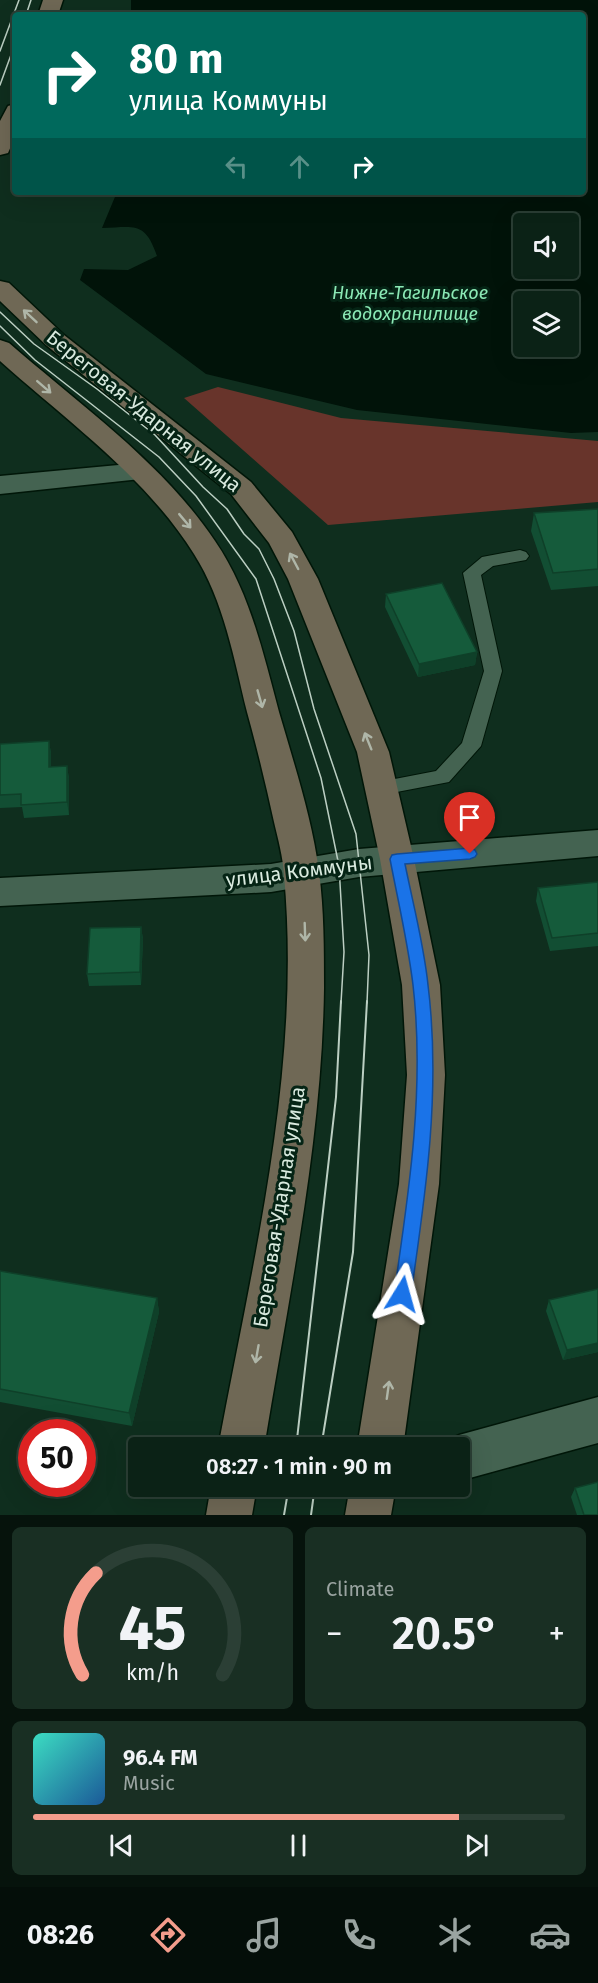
<!DOCTYPE html>
<meta charset="utf-8">
<style>
body{margin:0;font-family:"Fira Sans",sans-serif;background:#192f23;color:#f1f3f6;height:100vh;display:flex;flex-direction:column;font-size:22px;white-space:nowrap}
*{box-sizing:border-box;margin:0}
p{font-size:20px;color:#9aa4a1}
.icon{flex:none;width:33px;height:33px;fill:none;stroke:currentColor;stroke-width:2;stroke-linecap:round;stroke-linejoin:round}
.map{position:relative;height:1515px;overflow:hidden}
.panel{display:flex;flex-direction:column;gap:12px;padding:12px;background:#06130c;flex:1}
.panel>*{flex:none}
.guide{position:absolute;left:12px;top:12px;width:574px;height:183px;border-radius:6px;box-shadow:0 6px 24px #0002,0 0 0 2px #2b3f35;background:#00695c;color:#fff;overflow:hidden}
.tools{position:absolute;left:513px;top:213px;display:grid;gap:12px}
.tools a{display:grid;place-items:center;width:66px;height:66px;border-radius:6px;background:#0b2216;box-shadow:0 6px 24px #0002,0 0 0 2px #2b3f35;font-size:30px}
.speed{position:absolute;left:18px;top:1419px;display:flex;gap:12px;font-size:30px;font-weight:700;text-align:center}
.speed>*{display:grid;place-content:center;width:78px;height:78px;border-radius:50%;background:#0b2216;box-shadow:0 6px 24px #0002,0 0 0 2px #2b3f35;line-height:1}
.speed .limit{border:9px solid #d22;background:#fff;color:#111}
.pin{position:absolute;display:grid;place-items:center;width:51px;height:51px;color:#fff;margin:-62px -26px;border-radius:50% 50% 50% 0;rotate:-45deg;box-shadow:0 0 6px #0007}
.pin .icon{rotate:45deg}
.me{position:absolute;width:66px;margin:-33px;rotate:8deg;stroke-linejoin:round;filter:drop-shadow(0 0 4px #0008)}
.turn{display:flex;align-items:center;gap:21px;height:126px;padding:0 18px;font-size:27px}
.turn .icon{width:78px;height:78px;stroke-width:2.5}
.turn b{display:block;font-size:42px;line-height:51px}
.lanes{display:flex;align-items:center;height:57px;padding:0 18px;background:#0003;justify-content:center;gap:30px;direction:ltr}
.lanes .off{opacity:.35}
.big{font-size:45px;font-weight:600;line-height:1.1}
.panel .tile{flex:1;display:flex;flex-direction:column;justify-content:center;gap:9px;min-width:0;padding:0 21px;border-radius:9px;background:#192f23}
.panel .dial{align-items:center;gap:0}
.dial svg{height:156px;overflow:visible;fill:none;stroke:#2b3f35;stroke-width:7;stroke-linecap:round;text-anchor:middle}
.dial text{fill:#f1f3f6;stroke:none}
.song{display:flex;align-items:center;gap:18px}
.cover{width:72px;height:72px;border-radius:9px;background:linear-gradient(135deg,hsl(170 70% 55%),hsl(210 70% 35%))}
.played{height:6px;border-radius:3px;background:linear-gradient(90deg,#f49d8c 80%,#2b3f35 80%)}
.keys{display:flex;justify-content:space-around;direction:ltr}
.heat{display:flex;justify-content:space-between;align-items:center;font-size:33px;direction:ltr}
.panel .tiles{flex:1;display:grid;gap:12px;grid-template-columns:1fr 1fr}
.tile:last-child{grid-column:span 2}
.trip{position:absolute;left:128px;top:1437px;width:342px;height:60px;border-radius:6px;background:#0b2216;box-shadow:0 6px 24px #0002,0 0 0 2px #2b3f35;font-weight:600;line-height:60px;text-align:center}
.dock{display:flex;height:96px;justify-content:space-around;align-items:center;background:#040e09;color:#9aa4a1}
.dock .icon{width:42px;height:42px}
.dock .current{color:#f49d8c}
.dock b{font-size:27px;color:#f1f3f6}
.map>svg:first-child{display:block}
.green{fill:#68342b}
.water{fill:#011309;fill-rule:evenodd}
.lines{fill:none;stroke-linecap:round;stroke-linejoin:round}
.service-casing{stroke:#001608;stroke-width:2}
.minor-casing{stroke:#001608;stroke-width:3}
.secondary-casing{stroke:#001608;stroke-width:3}
.service{fill:#446351;fill-rule:evenodd}
.minor{fill:#446351;fill-rule:evenodd}
.secondary{fill:#6f6855;fill-rule:evenodd}
.tram-far1{stroke:#bccfc3;stroke-width:1.5}
.tram{stroke:#bccfc3;stroke-width:2}
.wall{fill:#124e33}
.shaded-wall{fill:#0f4029}
.building{fill:#155b3b;stroke:#0f4029;stroke-width:1.5}
.oneway{stroke:#afb6a8}
.route{fill:#1a73e8;stroke:#114b97;stroke-width:1.5}
.labels{text-anchor:middle;stroke-width:6;stroke-linejoin:round;paint-order:stroke}
.far-water-label{font-size:18px;font-style:italic;fill:#8be9b5;stroke:#052415}
.street-label{font-size:20px;fill:#d9eadf;stroke:#052415}
</style>
<div class="map">
<svg width="598" height="1515" viewBox="0 0 598 1515">
<rect width="100%" height="100%" fill="#0f2e1e"/>
<path class="green" d="M218 387 341 418 598 441V502L328 525 184 398Z"/>
<path class="water" d="M131 0H598V432L571 433 357 410 206 374 80 280 84 269 128 270 157 256C145 221 135 227 102 228L117 192H584V15H131ZM524 224H568V268H524ZM524 302H568V346H524Z"/>
<g class="lines">
<g class="service-casing">
<path id="service" d="M520 550 526 552 529 556 526 560 493 566 481 575 502 671 481 746 449 782 381 795 374 793 371 788 374 783 436 771 462 743 484 671 463 573 482 557Z"/>
</g>
<g class="minor-casing">
<path id="minor" d="M140 463 150 466 154 472 150 478 0 494V476Z
M598 830V856L359 877 271 892 0 906V878L271 864 359 849Z
M598 1397V1443L459 1481V1448H440L443 1442 459 1435Z"/>
</g>
<g class="secondary-casing">
<path id="secondary" d="M43 0H63L58 15H38Z
M15 104V137L8 153 0 155V121L8 106Z
M0 281 9 283 64 335 251 482 292 532 318 579 389 752 414 859 440 985 445 1075 439 1184 403 1448H357L399 1184 407 1075 402 985 380 859 357 752 288 579 269 543 231 494 46 345 0 301Z
M0 340 9 343C80 405 162 462 215 541 250 592 263 653 279 712 294 764 312 818 319 872 324 910 324 949 324 988 322 1142 289 1295 264 1448H218C253 1260 302 1067 284 875 283 857 278 839 274 822 266 785 257 748 247 712 234 659 224 601 194 554 146 477 67 421 0 361Z
M211 1486H257L252 1515H206Z
M350 1486H396L391 1515H345Z"/>
</g>
<use href="#service" class="service"/>
<use href="#minor" class="minor"/>
<use href="#secondary" class="secondary"/>
<path class="tram-far1" d="M26 15 31 0
M0 51 19 0
M0 85 15 44
M0 312 34 344 97 389 155 435 203 487 227 509 244 534 259 549 274 579 294 631 314 709 356 834 369 955 367 1003
M0 326 35 360 159 457 196 496 256 579 321 778 339 866 344 952 341 1003"/>
<path class="tram" d="M296 1448 336 1097 341 1001
M321 1448 353 1252 367 1001
M284 1515 289 1486
M311 1515 315 1486"/>
</g>
<path class="wall" d="M598 509V586L551 590 531 531 534 513Z
M386 594 477 652 475 665 418 677 385 607Z
M49 741 51 754V767L67 766 69 779V815L24 818 22 807 0 808V744Z
M598 882V946L550 951 536 901 538 888Z
M141 927 143 939 141 985 89 986 87 974Z
M0 1271 157 1298 159 1312 132 1426 0 1402Z
M598 1289V1352L563 1360 546 1311 549 1300Z
M575 1488 598 1515H577L571 1497Z"/>
<path class="shaded-wall" d="M477 652 475 665 418 677 419 664Z
M49 741 51 754V780L49 767Z
M67 766 69 779V815L67 802Z
M141 927 143 939 141 985 140 972Z
M157 1298 159 1312 132 1426 129 1413Z
M598 1343V1352L563 1360 567 1350Z"/>
<path class="building" d="M598 509V569L553 573 534 513Z
M442 583 477 652 419 664 386 594Z
M49 741V767L67 766V802L21 805V794L0 795V744Z
M598 882V933L552 938 538 888Z
M141 927 140 972 87 974 90 928Z
M0 1271 157 1298 129 1413 0 1389Z
M598 1289V1343L567 1350 549 1300Z
M598 1482V1515H584L575 1488Z"/>
<defs><path id="oneway-shaft" d="M-6 0H5M1.5-3L5.5 0L1.5 3" fill="none" stroke-width="1.6" stroke-linecap="round" stroke-linejoin="round" transform="scale(1.5)"/></defs>
<g class="oneway">
<use href="#oneway-shaft" transform="translate(30 316) rotate(-137)"/>
<use href="#oneway-shaft" transform="translate(44 387) rotate(41)"/>
<use href="#oneway-shaft" transform="translate(185 521) rotate(50)"/>
<use href="#oneway-shaft" transform="translate(294 561) rotate(-118)"/>
<use href="#oneway-shaft" transform="translate(260 699) rotate(74)"/>
<use href="#oneway-shaft" transform="translate(368 741) rotate(-112)"/>
<use href="#oneway-shaft" transform="translate(305 932) rotate(88)"/>
<use href="#oneway-shaft" transform="translate(257 1354) rotate(100)"/>
<use href="#oneway-shaft" transform="translate(388 1390) rotate(-82)"/>
</g>
<path class="route" d="M470 848 475 850 477 854 475 857 470 859 405 864C413 904 424 945 428 985 441 1089 426 1192 411 1294L409 1300 402 1302 396 1300 394 1294C409 1192 425 1088 413 985 408 943 398 901 390 859L392 855 397 854Z"/>
<g class="labels">
<g class="far-water-label">
<text x="410" y="299">Нижне-Тагильское<tspan x="410" dy="21">водохранилище</tspan></text>
</g>
<g class="street-label">
<text transform="translate(144 411) rotate(39)" y="7">Береговая-Ударная улица</text>
<text transform="translate(299 871) rotate(-7)" y="7">улица Коммуны</text>
<text transform="translate(279 1207) rotate(-81)" y="7">Береговая-Ударная улица</text>
</g>
</g>
</svg>
<div class="tools">
<a><svg class="icon" aria-label="sound" viewBox="0 0 24 24"><path d="M4 9h4l5-4v14l-5-4H4zM17 9q2 3 0 6"/></svg></a>
<a><svg class="icon" aria-label="layers" viewBox="0 0 24 24"><path d="M12 4l9 5-9 5-9-5zM3 14l9 5 9-5"/></svg></a>
</div>
<div class="speed"><div class="limit">50</div></div>
<div class="pin" style="left:470px;top:854px;background:#d93025"><svg class="icon" aria-label="arrive" viewBox="0 0 24 24"><path d="M6 21V4h12l-3 4 3 4H6"/></svg></div>
<svg class="me" style="left:402px;top:1294px" viewBox="-20 -20 40 40"><path d="M0-17L14 15 0 8-14 15z" fill="#1a73e8" stroke="#fff" stroke-width="4"/></svg>
<div class="trip">08:27 · 1 min · 90 m</div>
<div class="guide">
<div class="turn"><svg class="icon" aria-label="right" viewBox="0 0 24 24"><path d="M7 20v-9h11M14 6l5 5-5 5"/></svg><div><b>80 m</b>улица Коммуны</div></div>
<div class="lanes"><svg class="icon off" aria-label="left" viewBox="0 0 24 24"><path d="M17 20v-9H6M10 6l-5 5 5 5"/></svg><svg class="icon off" aria-label="ahead" viewBox="0 0 24 24"><path d="M12 20V5M6 11l6-6 6 6"/></svg><svg class="icon" aria-label="right" viewBox="0 0 24 24"><path d="M7 20v-9h11M14 6l5 5-5 5"/></svg></div>
</div>
</div>
<section class="panel">
<div class="tiles">
<div class="tile dial"><svg viewBox="0 0 100 80">
<path d="M14 69A42 42 0 1 1 86 69"/>
<path d="M14 69A42 42 0 0 1 21 17" stroke="#f49d8c"/>
<text x="50" y="56" font-size="32" font-weight="700">45</text>
<text x="50" y="72" font-size="11">km/h</text>
</svg></div>
<div class="tile"><p>Climate</p>
<div class="heat"><a>−</a><b class="big">20.5°</b><a>+</a></div>
</div>
<div class="tile">
<div class="song"><i class="cover"></i><div><b>96.4 FM</b><p>Music</p></div></div>
<div class="played"></div>
<div class="keys"><svg class="icon" aria-label="previous" viewBox="0 0 24 24"><path d="M18 5L8 12l10 7zM5 5v14"/></svg><svg class="icon" aria-label="pause" viewBox="0 0 24 24"><path d="M8 5v14M16 5v14"/></svg><svg class="icon" aria-label="next" viewBox="0 0 24 24"><path d="M6 5l10 7-10 7zM19 5v14"/></svg></div>
</div>
</div>
</section>
<nav class="dock">
<b>08:26</b>
<svg class="icon current" aria-label="directions" viewBox="0 0 24 24"><path d="M12 3l9 9-9 9-9-9zM9 14v-3h6M13 9l2 2-2 2"/></svg>
<svg class="icon" aria-label="music" viewBox="0 0 24 24"><path d="M9 18V5l10-2v13"/><circle cx="6" cy="18" r="3"/><circle cx="16" cy="16" r="3"/></svg>
<svg class="icon" aria-label="phone" viewBox="0 0 24 24"><path d="M5 4h4l2 5-3 2q2 4 5 5l2-3 5 2v4C11 20 4 13 5 4z"/></svg>
<svg class="icon" aria-label="climate" viewBox="0 0 24 24"><path d="M12 3v18M4 7l16 10M4 17L20 7"/></svg>
<svg class="icon" aria-label="car" viewBox="0 0 24 24"><path d="M5 17H2v-5l4-1 3-4h7l3 4 3 1v5h-3M9 17h6M6 11h13"/><circle cx="7" cy="17" r="2"/><circle cx="17" cy="17" r="2"/></svg>
</nav>
